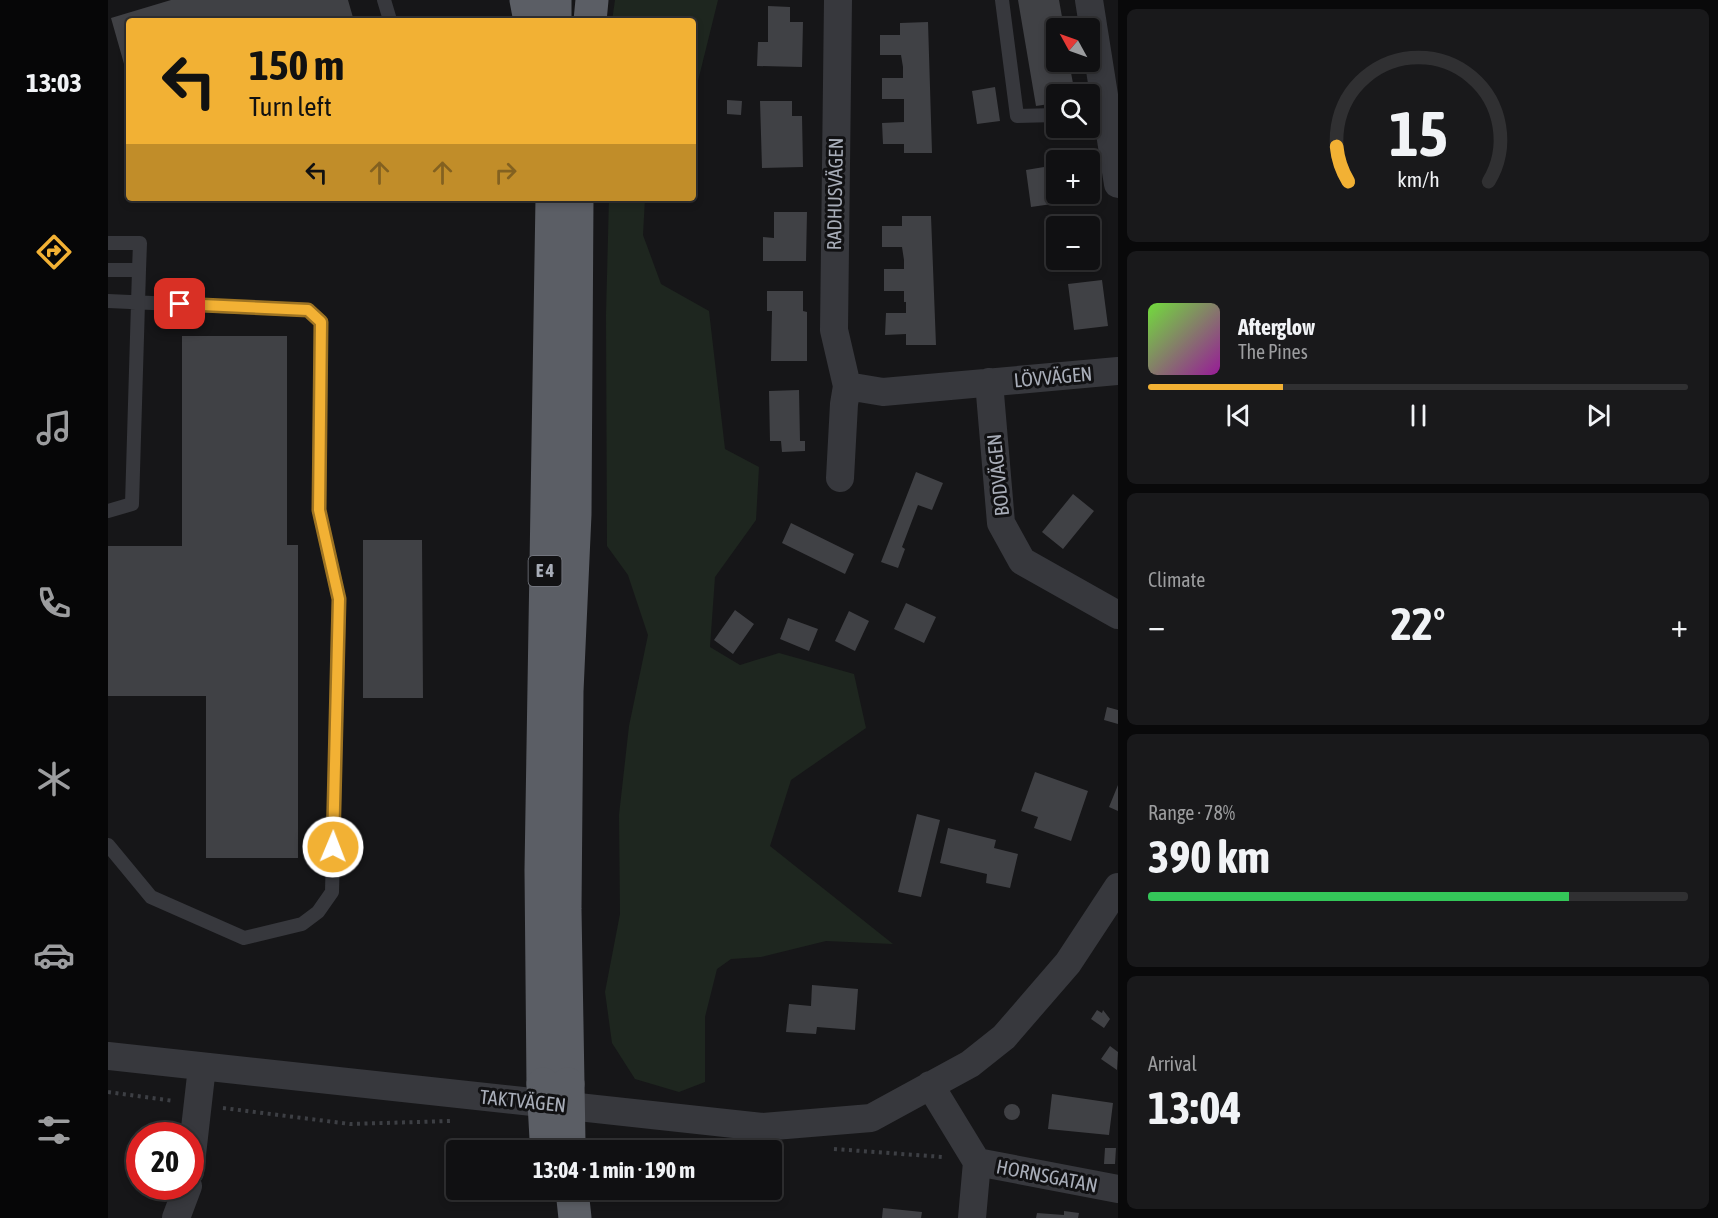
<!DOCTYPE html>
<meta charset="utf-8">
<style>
body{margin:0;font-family:"Asap Condensed",sans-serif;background:#19191b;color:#f1f3f6;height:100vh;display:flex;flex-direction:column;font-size:22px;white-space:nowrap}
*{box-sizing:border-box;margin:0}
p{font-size:20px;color:#9c9d9f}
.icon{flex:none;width:33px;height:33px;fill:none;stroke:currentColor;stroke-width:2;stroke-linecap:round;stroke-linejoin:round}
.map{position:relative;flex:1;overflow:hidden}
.panel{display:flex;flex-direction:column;gap:9px;padding:9px;background:#09090a;width:600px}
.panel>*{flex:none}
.banner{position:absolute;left:18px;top:18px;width:570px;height:183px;border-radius:6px;box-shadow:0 3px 9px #0003,0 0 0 2px #303032;background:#f2b134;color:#111;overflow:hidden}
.needle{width:39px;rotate:310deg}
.controls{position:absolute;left:938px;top:18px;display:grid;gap:12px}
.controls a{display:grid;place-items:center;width:54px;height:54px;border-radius:6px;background:#101012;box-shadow:0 3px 9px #0003,0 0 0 2px #303032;font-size:30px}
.speed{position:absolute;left:18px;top:1122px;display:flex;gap:12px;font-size:30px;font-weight:700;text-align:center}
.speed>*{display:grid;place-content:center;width:78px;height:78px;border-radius:50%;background:#101012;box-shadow:0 3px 9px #0003,0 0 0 2px #303032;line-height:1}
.speed .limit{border:9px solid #d22;background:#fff;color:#111}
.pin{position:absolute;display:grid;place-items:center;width:51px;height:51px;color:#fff;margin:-26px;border-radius:12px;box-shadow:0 3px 9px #0006}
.me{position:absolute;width:66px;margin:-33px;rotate:1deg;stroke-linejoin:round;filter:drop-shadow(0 0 4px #0008)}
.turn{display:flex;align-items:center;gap:21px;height:126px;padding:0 24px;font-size:27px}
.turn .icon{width:78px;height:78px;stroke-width:2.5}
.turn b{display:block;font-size:42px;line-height:51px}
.lanes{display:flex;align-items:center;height:57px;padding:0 24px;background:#0003;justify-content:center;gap:30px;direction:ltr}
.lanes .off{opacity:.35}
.big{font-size:45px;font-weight:700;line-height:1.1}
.panel .widget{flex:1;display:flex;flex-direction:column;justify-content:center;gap:9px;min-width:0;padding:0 21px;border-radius:9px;background:#19191b}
.panel .dial{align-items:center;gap:0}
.dial svg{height:156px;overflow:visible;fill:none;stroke:#303032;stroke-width:7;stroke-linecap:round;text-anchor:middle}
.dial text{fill:#f1f3f6;stroke:none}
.song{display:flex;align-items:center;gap:18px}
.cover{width:72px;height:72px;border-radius:9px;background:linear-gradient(135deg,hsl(100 70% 55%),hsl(300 70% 35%))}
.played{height:6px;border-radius:3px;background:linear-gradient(90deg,#f2b134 25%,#303032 25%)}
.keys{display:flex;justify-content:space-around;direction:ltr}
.heat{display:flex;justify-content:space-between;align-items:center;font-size:33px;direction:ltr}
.charge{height:9px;border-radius:4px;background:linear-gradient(90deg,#34c759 78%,#303032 0)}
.trip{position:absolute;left:338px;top:1140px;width:336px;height:60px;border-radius:6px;background:#101012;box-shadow:0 3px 9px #0003,0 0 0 2px #303032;font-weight:700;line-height:60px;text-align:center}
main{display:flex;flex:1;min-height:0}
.menu{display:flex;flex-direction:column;width:108px;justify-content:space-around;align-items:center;background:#060607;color:#9c9d9f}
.menu .icon{width:42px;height:42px}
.menu .selected{color:#f2b134}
.menu b{font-size:27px;color:#f1f3f6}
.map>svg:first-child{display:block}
.green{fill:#1e261f}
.building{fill:#404145}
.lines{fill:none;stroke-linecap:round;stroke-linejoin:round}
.path{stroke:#3d3f44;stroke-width:4;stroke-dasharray:3 4.5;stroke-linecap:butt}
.service{stroke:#37383d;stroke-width:14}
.minor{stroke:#37383d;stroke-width:28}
.trunk{stroke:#5b5e65;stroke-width:33}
.trunk-bridge{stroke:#5b5e65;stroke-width:33}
.route-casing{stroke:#9d7322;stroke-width:15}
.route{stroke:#f2b134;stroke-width:10}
.labels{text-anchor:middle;stroke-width:6;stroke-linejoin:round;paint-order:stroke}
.shield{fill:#111113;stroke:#7b7e86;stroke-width:1.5}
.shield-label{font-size:18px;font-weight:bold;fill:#a8adb8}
.street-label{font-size:20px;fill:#a8adb8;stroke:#111113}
</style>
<main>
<nav class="menu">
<b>13:03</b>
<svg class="icon selected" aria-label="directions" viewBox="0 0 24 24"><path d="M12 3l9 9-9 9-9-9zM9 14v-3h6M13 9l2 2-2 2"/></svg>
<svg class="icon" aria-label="music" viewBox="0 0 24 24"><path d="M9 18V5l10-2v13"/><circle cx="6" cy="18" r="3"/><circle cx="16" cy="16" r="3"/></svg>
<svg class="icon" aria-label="phone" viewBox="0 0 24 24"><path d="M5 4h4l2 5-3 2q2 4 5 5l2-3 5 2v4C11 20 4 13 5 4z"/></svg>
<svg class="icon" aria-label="climate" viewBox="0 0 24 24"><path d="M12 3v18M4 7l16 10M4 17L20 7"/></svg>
<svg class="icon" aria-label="car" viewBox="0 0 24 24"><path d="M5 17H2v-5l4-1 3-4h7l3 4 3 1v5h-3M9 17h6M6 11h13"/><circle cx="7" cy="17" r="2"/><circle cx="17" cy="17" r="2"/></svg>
<svg class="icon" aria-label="filters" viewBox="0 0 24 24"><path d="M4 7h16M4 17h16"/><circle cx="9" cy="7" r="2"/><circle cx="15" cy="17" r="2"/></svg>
</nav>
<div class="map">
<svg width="1010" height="1218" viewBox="0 0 1010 1218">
<rect width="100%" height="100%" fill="#161618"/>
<path class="green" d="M507 0H610L589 85 585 86V21H504Z
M501 198H537L535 235 553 284 601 311 617 449 651 467 648 520 607 577 602 647 632 665 671 653 746 674 758 728 683 780 662 846 785 944 718 941 653 957 623 959 609 969 597 1017V1082L571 1092 527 1079 504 1043 497 992 512 914 511 815 521 726 540 635 520 575 499 546 498 315Z"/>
<path class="building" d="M240 0 246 21H21L20 78 3 18 63 0Z
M910 0H951L956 28H948V62H961L967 94H948V103L928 106Z
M660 6 682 7V22H695L694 67 649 66 650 42H660Z
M820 22 824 153H796V144H775L774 123 796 122V99H774V78H795V67L793 55H772V35H792V23Z
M887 87 892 121 869 124 864 91Z
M619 100 634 101 633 115 619 114Z
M652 101H684V116H694L695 167 654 168Z
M948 165V194H955L950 196 951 203 923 207 918 170Z
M666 212H699L698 261H655V237L666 238Z
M794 216H823L828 345H798V334L777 335 778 313H798V302H796V291H776V269H796V260L794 247H774V226H794Z
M994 280 1000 326 966 330 960 284Z
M659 291H695V311L699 312V361H663L664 311H659Z
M74 336H179V545H190V858H98V696H0V546H74Z
M691 390 692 441H697V451L674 452 673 441H662L661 391Z
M808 472 835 483 824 510 810 505 794 547 797 549 790 568 773 562Z
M965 494 986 511 955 549 934 532Z
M683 523 746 554 737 574 674 543Z
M255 540H314L315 698H255Z
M798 603 828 617 816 643 786 629Z
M627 610 646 624 625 654 606 640Z
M741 611 761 621 747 651 727 641Z
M680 618 710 629 701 651 672 639Z
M999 707 1010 710V724L996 720Z
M927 772 980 791 963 841 926 828 930 817 913 811Z
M1010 785V811L1001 807Z
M809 814 832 820 813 897 790 892Z
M840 828 888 840 886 848 910 854 902 888 878 883 879 874 832 863Z
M704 985 750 989 747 1030 709 1027 708 1034 678 1032 681 1004 703 1006Z
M989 1010 994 1013 995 1010 1002 1019 996 1028 983 1019Z
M1002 1046 1010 1052 1009 1070 993 1059Z
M944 1094 1005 1103 1001 1135 940 1129Z
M896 1112a8 8 0 1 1 16 0a8 8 0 1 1-16 0Z
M997 1148H1008L1007 1164H996Z
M775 1208 814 1212 813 1218H774Z
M956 1211 971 1213 970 1218H928L929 1213 956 1215Z"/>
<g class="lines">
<path class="path" d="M0 1092 66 1101
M115 1108 242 1124 343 1121
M726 1149 835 1157"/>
<path class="service" d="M276 0 282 20
M894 0 909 116 948 115
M0 243H32L31 270
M0 270H31L24 504 0 511
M0 301 200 310 213 322 211 510 231 599 224 892 210 912 194 924 136 938 43 897 0 845"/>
<path class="minor" d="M730 0 726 330 739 386 775 392 1010 371
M981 0 1010 184
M881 382 893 523 914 561 1010 615
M732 478 736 404 739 386
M0 1056 654 1127 763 1118 862 1064 896 1037 960 963 1010 887
M822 1085 869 1162 864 1218
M869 1162 1010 1189
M82 1172 94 1067
M68 1218 80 1186"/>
<path class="trunk" d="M418 0 422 21
M447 21V0
M482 21 484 0
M435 1084 433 870 444 198
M460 1084 457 909 459 691 467 514 469 198
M464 1190 467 1218"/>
<path class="trunk-bridge" d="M435 1084 438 1139
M460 1084 461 1143"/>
</g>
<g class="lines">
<g class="route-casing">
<path id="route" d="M72 304 200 310 213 322 211 510 231 599 225 847"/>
</g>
<use href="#route" class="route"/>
</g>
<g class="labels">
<rect class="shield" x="420.5" y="556" width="33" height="30" rx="4.5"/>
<g class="shield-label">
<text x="437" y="577">E 4</text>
</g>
<g class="street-label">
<text transform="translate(727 194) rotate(-89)" y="7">RADHUSVÄGEN</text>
<text transform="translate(945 377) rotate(-5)" y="7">LÖVVÄGEN</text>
<text transform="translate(890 475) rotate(-96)" y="7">BODVÄGEN</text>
<text transform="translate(415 1101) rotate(6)" y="7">TAKTVÄGEN</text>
<text transform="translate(939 1176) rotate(11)" y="7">HORNSGATAN</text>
</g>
</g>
</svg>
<div class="controls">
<a><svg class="needle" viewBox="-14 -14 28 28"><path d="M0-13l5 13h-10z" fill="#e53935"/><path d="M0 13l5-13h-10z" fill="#9c9d9f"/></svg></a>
<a><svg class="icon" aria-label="search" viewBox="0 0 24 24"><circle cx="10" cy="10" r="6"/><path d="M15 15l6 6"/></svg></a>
<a>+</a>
<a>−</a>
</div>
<div class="speed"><div class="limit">20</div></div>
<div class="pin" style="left:72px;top:304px;background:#d93025"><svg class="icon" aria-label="arrive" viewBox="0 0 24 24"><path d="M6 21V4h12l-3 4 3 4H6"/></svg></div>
<svg class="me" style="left:225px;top:847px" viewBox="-20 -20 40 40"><circle r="17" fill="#f2b134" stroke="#fff" stroke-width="3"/><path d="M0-11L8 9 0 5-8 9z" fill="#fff"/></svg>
<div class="trip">13:04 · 1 min · 190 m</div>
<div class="banner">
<div class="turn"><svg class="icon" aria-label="left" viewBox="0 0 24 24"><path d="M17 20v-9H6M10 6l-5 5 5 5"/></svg><div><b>150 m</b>Turn left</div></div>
<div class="lanes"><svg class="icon" aria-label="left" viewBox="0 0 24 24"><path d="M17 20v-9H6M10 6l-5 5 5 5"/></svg><svg class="icon off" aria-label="ahead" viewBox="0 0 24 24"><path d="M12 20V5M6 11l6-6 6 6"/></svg><svg class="icon off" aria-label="ahead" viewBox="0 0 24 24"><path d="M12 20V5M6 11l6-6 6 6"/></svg><svg class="icon off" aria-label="right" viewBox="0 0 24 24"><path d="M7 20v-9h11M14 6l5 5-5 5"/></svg></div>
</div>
</div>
<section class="panel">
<div class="widget dial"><svg viewBox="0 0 100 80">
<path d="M14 69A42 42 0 1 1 86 69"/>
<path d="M14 69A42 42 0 0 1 8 51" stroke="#f2b134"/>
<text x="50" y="56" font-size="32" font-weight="700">15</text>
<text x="50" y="72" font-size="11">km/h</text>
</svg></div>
<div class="widget">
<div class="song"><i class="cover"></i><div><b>Afterglow</b><p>The Pines</p></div></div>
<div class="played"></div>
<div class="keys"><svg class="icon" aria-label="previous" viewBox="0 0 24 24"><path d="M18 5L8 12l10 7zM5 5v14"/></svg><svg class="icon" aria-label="pause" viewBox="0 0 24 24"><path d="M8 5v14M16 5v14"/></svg><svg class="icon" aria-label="next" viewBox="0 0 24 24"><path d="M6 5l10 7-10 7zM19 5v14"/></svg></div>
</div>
<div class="widget"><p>Climate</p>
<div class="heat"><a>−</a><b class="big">22°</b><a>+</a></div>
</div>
<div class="widget"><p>Range · 78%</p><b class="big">390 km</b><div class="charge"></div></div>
<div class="widget"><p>Arrival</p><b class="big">13:04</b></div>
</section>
</main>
